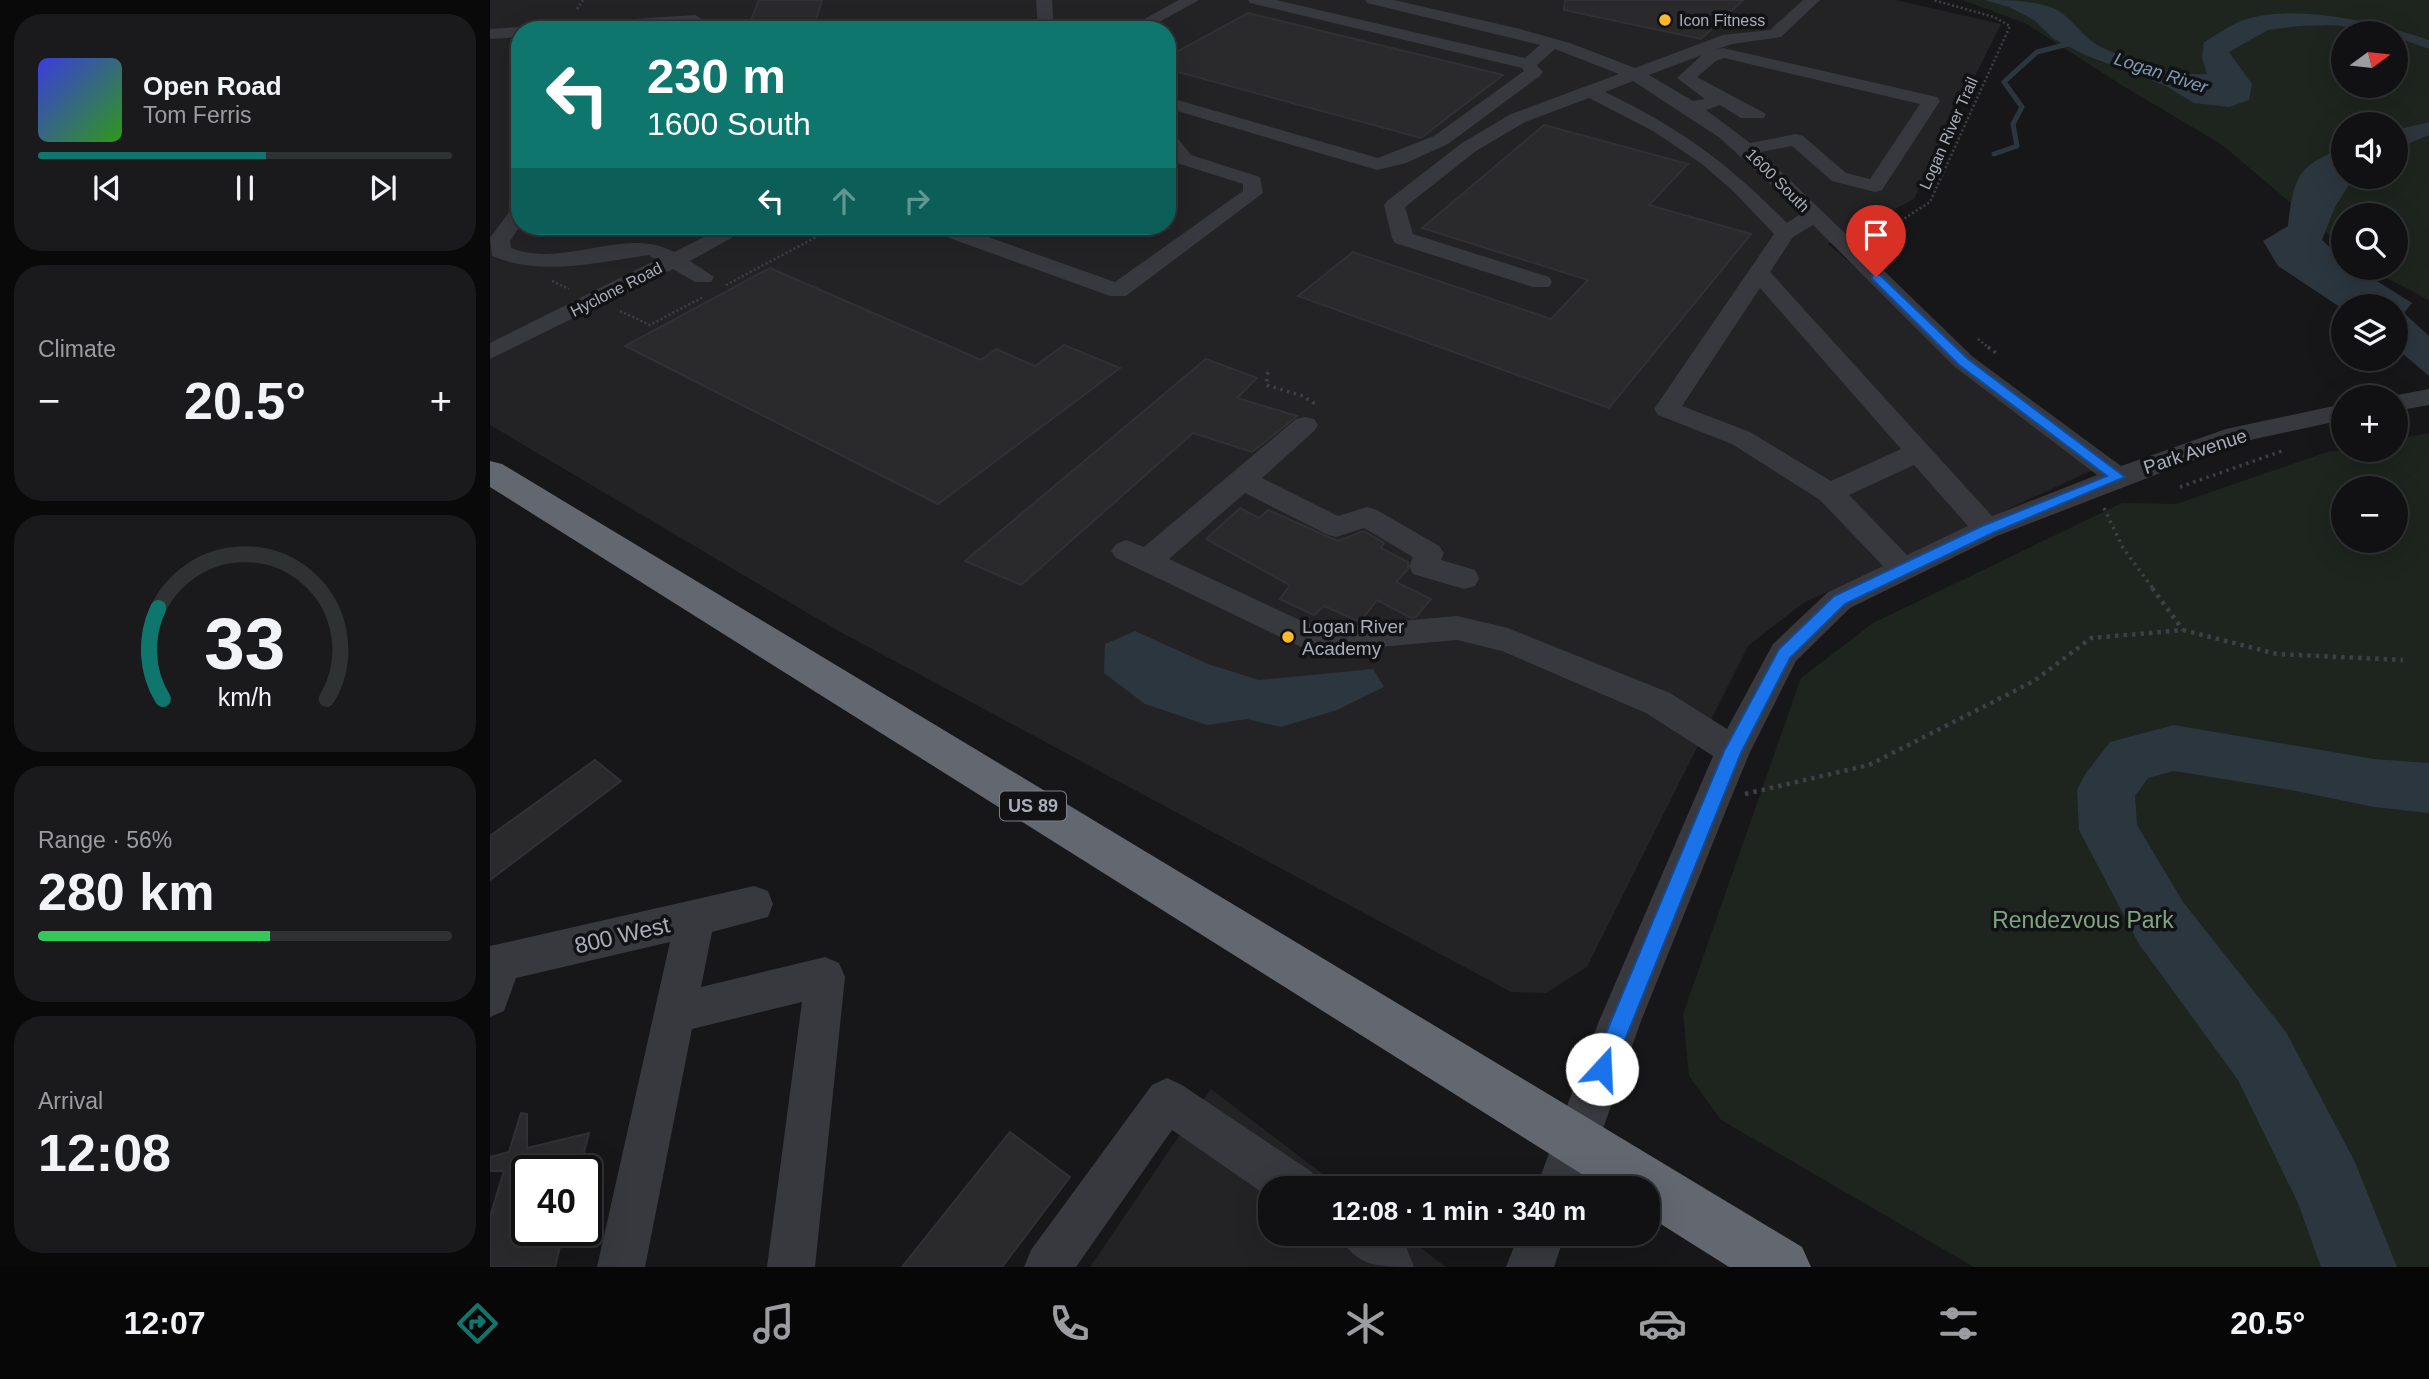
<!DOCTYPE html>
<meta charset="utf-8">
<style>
body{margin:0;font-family:Helvetica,sans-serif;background:#1a1a1c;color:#f1f3f6;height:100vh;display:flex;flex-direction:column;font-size:26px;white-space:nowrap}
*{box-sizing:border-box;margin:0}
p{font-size:23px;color:#9c9da0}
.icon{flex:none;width:38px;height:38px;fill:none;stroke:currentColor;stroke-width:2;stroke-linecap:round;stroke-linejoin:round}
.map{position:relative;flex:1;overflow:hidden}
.sheet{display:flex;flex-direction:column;gap:14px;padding:14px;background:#09090a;width:490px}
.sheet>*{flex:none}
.banner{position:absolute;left:21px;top:21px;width:665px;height:214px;border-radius:28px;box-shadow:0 7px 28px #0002,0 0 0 2px #303133;background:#0f766e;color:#fff;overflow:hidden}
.needle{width:46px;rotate:75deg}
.controls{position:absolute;left:1841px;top:21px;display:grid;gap:14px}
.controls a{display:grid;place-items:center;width:77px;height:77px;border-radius:50%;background:#111113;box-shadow:0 7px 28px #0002,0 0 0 2px #303133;font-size:35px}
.speed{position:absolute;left:21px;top:1155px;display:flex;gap:14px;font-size:35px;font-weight:700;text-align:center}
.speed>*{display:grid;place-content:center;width:91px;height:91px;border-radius:50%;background:#111113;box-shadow:0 7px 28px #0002,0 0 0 2px #303133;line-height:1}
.speed .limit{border:4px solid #111;border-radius:10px;background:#fff;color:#111}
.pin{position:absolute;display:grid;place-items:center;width:60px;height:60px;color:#fff;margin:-72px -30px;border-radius:50% 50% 50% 0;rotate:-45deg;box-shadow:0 0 7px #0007}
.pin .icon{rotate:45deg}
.me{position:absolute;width:77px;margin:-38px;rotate:20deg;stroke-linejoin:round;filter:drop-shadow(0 0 5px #0008)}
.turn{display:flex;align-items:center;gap:24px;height:147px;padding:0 21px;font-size:32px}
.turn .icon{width:91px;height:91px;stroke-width:2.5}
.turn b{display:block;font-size:49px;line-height:60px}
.lanes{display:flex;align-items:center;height:66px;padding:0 21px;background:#0003;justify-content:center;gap:35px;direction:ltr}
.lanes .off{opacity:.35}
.big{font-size:52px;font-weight:700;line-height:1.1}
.sheet .card{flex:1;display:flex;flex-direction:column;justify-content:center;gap:10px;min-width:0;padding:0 24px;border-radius:28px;background:#1a1a1c}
.sheet .dial{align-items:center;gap:0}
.dial svg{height:182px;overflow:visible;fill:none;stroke:#303133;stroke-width:7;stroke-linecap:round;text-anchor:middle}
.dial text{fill:#f1f3f6;stroke:none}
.song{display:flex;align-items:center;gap:21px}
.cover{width:84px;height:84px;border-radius:10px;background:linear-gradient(135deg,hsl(240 70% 55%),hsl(110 70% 35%))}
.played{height:7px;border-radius:4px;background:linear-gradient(90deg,#0f766e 55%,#303133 55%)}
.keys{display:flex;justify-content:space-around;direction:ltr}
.heat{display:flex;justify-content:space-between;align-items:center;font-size:38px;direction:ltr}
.charge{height:10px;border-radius:5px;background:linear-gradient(90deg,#34c759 56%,#303133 0)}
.trip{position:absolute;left:768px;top:1176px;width:402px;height:70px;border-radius:28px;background:#111113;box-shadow:0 7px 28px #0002,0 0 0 2px #303133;font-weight:700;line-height:70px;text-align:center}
.tab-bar{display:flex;height:112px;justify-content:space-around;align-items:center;background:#070708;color:#9c9da0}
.tab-bar .icon{width:49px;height:49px}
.tab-bar .current{color:#0f766e}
.tab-bar b{font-size:32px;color:#f1f3f6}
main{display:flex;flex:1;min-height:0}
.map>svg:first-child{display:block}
.built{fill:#232326;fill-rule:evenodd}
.green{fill:#1d251e;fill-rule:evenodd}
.water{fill:#2c363e}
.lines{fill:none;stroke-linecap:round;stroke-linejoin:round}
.stream{stroke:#2c363e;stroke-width:5}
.river{fill:#2c363e;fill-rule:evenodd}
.building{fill:#2a2a2d;stroke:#313135;stroke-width:2}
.path-far2{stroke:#3e4046;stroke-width:2.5;stroke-dasharray:2 2.5;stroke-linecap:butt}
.path-far1{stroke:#3e4046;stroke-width:3.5;stroke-dasharray:2.5 4.5;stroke-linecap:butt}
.path{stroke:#3e4046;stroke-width:4.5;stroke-dasharray:3.5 5;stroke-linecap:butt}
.minor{fill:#38393e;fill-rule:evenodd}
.highway{fill:#636770;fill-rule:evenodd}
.route{fill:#1a73e8;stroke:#114b97;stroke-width:2}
.poi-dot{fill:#fcb92c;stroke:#121214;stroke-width:2.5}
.labels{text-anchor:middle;stroke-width:7;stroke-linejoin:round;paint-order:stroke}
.far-poi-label{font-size:16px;fill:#a8adba;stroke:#121214;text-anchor:start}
.far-street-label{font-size:16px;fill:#a8adba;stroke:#121214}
.far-water-label{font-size:18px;font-style:italic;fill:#7e9bb6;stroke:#121214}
.shield{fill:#121214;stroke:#7b7e88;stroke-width:2}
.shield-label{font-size:18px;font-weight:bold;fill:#a8adba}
.street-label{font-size:19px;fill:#a8adba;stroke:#121214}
.poi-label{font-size:19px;fill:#a8adba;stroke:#121214;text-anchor:start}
.near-park-label{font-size:23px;fill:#7ea681;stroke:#121214}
.near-street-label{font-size:23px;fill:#a8adba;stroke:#121214}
</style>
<main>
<section class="sheet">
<div class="card">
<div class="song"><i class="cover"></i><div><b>Open Road</b><p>Tom Ferris</p></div></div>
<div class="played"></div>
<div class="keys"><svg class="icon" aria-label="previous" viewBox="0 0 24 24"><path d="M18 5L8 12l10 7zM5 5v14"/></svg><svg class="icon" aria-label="pause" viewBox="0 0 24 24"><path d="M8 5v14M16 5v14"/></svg><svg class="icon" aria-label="next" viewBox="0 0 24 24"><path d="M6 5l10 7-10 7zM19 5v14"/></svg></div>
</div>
<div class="card"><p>Climate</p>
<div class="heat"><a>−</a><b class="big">20.5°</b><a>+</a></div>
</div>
<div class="card dial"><svg viewBox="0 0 100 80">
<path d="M14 69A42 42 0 1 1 86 69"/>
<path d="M14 69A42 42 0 0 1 12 29" stroke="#0f766e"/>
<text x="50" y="56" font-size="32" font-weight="700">33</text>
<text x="50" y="72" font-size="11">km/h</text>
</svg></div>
<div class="card"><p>Range · 56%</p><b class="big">280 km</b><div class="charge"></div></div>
<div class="card"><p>Arrival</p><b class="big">12:08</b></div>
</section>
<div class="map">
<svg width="1939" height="1267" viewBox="0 0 1939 1267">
<rect width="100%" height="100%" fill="#171719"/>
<path class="built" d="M0 0H1406L1511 24 1424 199 1338 244 1603 470 1313 603 1258 646 1097 967 1056 993 1021 992 343 628 0 425ZM30 30H677V226H30Z
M721 1089 851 1188H780V1234H912L956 1267H600Z"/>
<path class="green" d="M1472 0H1939V300L1877 268H1906V215H1853V247L1731 144 1633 86 1535 23ZM1853 33H1906V86H1853ZM1853 124H1906V177H1853Z
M1939 433V1267H1484L1231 1120 1199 1076 1193 1014 1311 678 1383 623 1632 503 1686 504 1840 451 1906 450V439ZM1853 488H1906V541H1853Z"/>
<path class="water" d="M1494 0C1517 0 1541 0 1563 8 1578 14 1588 30 1600 40 1620 56 1692 78 1717 74L1712 58 1714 42C1727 35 1742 23 1757 19 1808 3 1890 23 1939 40V49L1906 37V33L1843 25 1809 26 1778 30 1739 52 1762 84 1759 100 1739 107 1704 103 1676 86 1595 55 1564 39 1544 20 1519 7Z
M1939 122V135L1906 149V130Z
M1853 148V177H1864L1845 207 1832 240 1853 260V268H1866L1922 303 1914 313 1939 336V376L1906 348V306H1853V309L1788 266 1773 241 1798 226C1804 178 1806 166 1853 148Z
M645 631 718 664 769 680 883 669 894 687 847 710 791 727 757 719 717 725 655 704 614 673 615 644Z"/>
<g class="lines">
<path class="stream" d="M1504 154 1527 146 1523 124 1532 107 1514 82 1547 52 1582 43"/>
<path class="river" d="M1684 725 1884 759 1939 763V813L1884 807 1801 790 1684 771 1658 778 1645 796 1647 825 1693 902 1796 1032 1865 1162 1907 1267H1831L1808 1203 1748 1080 1649 944 1589 830 1587 790 1596 773 1620 742Z"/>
</g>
<path class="building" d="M269 0H332L323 30H257Z
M1075 0H1253L1211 39 1074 10Z
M758 13 1013 75 931 138 677 69V57Z
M1054 125 1198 164 1159 205 1261 234 1119 408 808 296 863 252 1061 319 1098 280 932 228Z
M280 268 491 360 506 349 545 366 574 345 630 368 448 504 135 346Z
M716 359 767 378 747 398 807 416 762 452 703 433 531 585 475 561Z
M750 508 769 518 778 510 848 541 874 531 894 543 891 548 918 562V569L906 582 941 599 926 617 921 618 887 600 870 622 834 606 824 615 790 599 800 585 716 539Z
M105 760 131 781 0 880V836Z
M31 1113 37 1114V1148L99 1133 89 1171H37V1230H74L65 1267H0V1217L14 1171H0V1157L19 1152Z
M520 1132 580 1177 512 1267H412Z"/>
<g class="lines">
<path class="path-far2" d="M87 9 93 0
M1386 246 1398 229 1440 202 1520 26 1504 17 1443 0
M62 281 79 289
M236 285 347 226
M130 311 160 325 213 297
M1488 339 1500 349"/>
<path class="path-far1" d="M1498 347 1509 355
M778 372 776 385 813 396 825 404
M1690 487 1795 450
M1614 508 1633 548 1664 590"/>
<path class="path" d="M1662 588 1693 630
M1255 794 1379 765 1544 681 1601 638 1693 630 1787 654 1913 660"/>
<path class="minor" d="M546 0H562L564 30H548Z
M689 0H709L655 30H634Z
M758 0H786L1035 58 1050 45 877 3 875 0H904L1026 28 1080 43 1145 68 1233 35 1280 30 1313 0H1330L1291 37 1242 44 1225 50 1233 48 1447 97 1450 101 1392 190 1385 192 1342 181 1302 146 1271 152 1483 357 1631 466 1736 429 1853 404V420L1751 442 1507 536 1360 608 1306 661 1260 752 1239 803 1151 1021 1092 1188H1046L1109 1021 1223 756 1156 713 1012 651 967 640 845 651 811 647 626 558 621 551 626 544 636 540 654 547 806 419 815 417 824 419 828 425 824 431 772 478 848 516 877 507 887 510 949 546 954 553 951 560 985 570 989 578 985 586 974 589 923 574 919 566 923 557 874 528 846 537 836 534 755 493 679 559 816 623 845 627 967 616 1018 628 1180 693 1237 729 1283 644 1338 592 1393 566 1330 500 1242 444 1168 415 1164 409 1284 234 1243 191 1212 164 1163 131 1099 98 1035 122 986 151 915 207 923 234 1059 277 1062 282 1059 287H1043L905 243 902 238 894 205 897 201 972 143 1021 114 1129 74 1065 49 1047 65 1053 72 1050 76 958 144 916 163 887 170 677 108V97L888 158 944 136 1034 71 1032 68 760 3ZM1212 55 1187 78 1215 99 1203 101 1159 75ZM1234 58 1430 104 1380 179 1356 173 1313 136 1306 134 1260 143 1216 110 1230 105 1251 118H1274L1276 114 1207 77 1226 61ZM1143 81 1230 138 1312 213 1297 223C1238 163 1190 128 1115 92ZM1323 225 1465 367 1607 475 1502 516 1280 272 1303 237ZM1270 288 1411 449 1341 481 1260 432 1192 406ZM1424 465 1478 526 1417 555 1359 495Z
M205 15 213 20 211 23 131 30H45L53 25Z
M30 27 37 30H30V37L0 39V29Z
M677 132 684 134 701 155 770 177 773 193 636 296H620L440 231 437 226H467L625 282 753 191V184L687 163 677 151Z
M30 205V226L20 241 21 248C73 269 136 225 184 252L236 226H263L200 261 224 277 221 282H205L183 269 0 359V343L166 260 159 255C107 262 52 277 2 256L0 238 23 207Z
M1939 389V405L1906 411V397H1897Z
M264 886 278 891 283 904 278 917 222 932 211 987 335 957 349 963 355 977 325 1267H277L312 1002 202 1029 155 1267H107L180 942 26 978 14 1011 0 1017V946Z
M677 1078 692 1085 822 1172 829 1188H780V1198L682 1130 586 1267H534L541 1250 662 1085Z
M849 1234H911L924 1267C888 1267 865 1267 849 1234Z
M1029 1234H1075L1064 1267H1016Z"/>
<path class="highway" d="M0 461 12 464 1312 1247 1321 1267H1239L1158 1216V1188H1114L0 487Z"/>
</g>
<path class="route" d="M1382 275H1390L1478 359 1635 477 1503 533 1355 604 1300 658 1251 753 1120 1077 1112 1080 1104 1077 1101 1069 1234 751 1289 649 1344 596 1492 526 1617 476 1469 365 1382 279Z"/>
<g class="poi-dot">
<circle cx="1175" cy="20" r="7"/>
<circle cx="798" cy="637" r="7"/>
</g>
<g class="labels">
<g class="far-poi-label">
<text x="1189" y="26">Icon Fitness</text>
</g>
<g class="far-street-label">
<text transform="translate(1458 133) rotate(-66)" y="6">Logan River Trail</text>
<text transform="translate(1288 180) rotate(45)" y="6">1600 South</text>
<text transform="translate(126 289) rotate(-27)" y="6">Hyclone Road</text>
</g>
<g class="far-water-label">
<text transform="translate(1671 73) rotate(18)" y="6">Logan River</text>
</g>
<rect class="shield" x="510" y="791.5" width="66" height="29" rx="5"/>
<g class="shield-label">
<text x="543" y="812">US 89</text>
</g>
<g class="street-label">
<text transform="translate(1705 451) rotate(-18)" y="7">Park Avenue</text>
</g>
<g class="poi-label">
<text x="812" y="633">Logan River<tspan x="812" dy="22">Academy</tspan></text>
</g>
<g class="near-park-label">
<text x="1593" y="928">Rendezvous Park</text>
</g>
<g class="near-street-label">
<text transform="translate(132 935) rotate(-13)" y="8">800 West</text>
</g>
</g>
</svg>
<div class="controls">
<a><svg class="needle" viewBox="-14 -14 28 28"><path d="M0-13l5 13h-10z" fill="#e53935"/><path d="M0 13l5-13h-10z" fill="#9c9da0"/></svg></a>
<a><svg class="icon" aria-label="sound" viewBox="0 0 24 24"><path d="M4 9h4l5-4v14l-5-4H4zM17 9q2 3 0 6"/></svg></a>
<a><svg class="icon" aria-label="search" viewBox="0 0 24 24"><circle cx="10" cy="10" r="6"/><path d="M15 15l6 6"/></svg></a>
<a><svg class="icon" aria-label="layers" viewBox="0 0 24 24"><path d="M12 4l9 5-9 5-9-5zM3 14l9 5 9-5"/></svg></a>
<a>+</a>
<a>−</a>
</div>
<div class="speed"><div class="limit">40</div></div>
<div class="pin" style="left:1386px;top:277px;background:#d93025"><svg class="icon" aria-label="arrive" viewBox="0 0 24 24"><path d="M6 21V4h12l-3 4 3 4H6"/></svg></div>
<svg class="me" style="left:1112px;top:1069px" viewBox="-20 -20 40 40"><circle r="19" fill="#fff"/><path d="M0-13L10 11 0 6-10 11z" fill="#1a73e8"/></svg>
<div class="trip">12:08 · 1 min · 340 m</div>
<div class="banner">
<div class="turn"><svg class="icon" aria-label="left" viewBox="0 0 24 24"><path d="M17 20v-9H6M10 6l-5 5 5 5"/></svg><div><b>230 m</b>1600 South</div></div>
<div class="lanes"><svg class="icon" aria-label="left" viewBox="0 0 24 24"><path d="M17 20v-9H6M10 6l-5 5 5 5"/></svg><svg class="icon off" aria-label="ahead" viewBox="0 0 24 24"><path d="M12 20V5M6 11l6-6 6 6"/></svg><svg class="icon off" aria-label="right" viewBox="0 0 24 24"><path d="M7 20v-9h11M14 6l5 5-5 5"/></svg></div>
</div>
</div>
</main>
<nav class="tab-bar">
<b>12:07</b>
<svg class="icon current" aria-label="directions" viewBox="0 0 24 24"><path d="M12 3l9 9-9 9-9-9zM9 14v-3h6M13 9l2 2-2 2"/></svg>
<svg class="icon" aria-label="music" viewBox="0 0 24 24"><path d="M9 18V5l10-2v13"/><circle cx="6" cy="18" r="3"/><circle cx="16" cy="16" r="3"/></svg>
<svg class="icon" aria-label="phone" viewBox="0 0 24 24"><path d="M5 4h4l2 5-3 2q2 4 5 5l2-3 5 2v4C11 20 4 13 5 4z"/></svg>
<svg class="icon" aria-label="climate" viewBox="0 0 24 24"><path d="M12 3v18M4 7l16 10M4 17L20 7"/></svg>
<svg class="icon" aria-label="car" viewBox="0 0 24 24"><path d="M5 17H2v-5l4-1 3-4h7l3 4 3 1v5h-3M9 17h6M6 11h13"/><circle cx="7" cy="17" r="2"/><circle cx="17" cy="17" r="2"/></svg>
<svg class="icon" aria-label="filters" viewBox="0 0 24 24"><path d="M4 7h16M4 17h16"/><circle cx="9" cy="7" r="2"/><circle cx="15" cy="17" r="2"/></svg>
<b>20.5°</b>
</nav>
